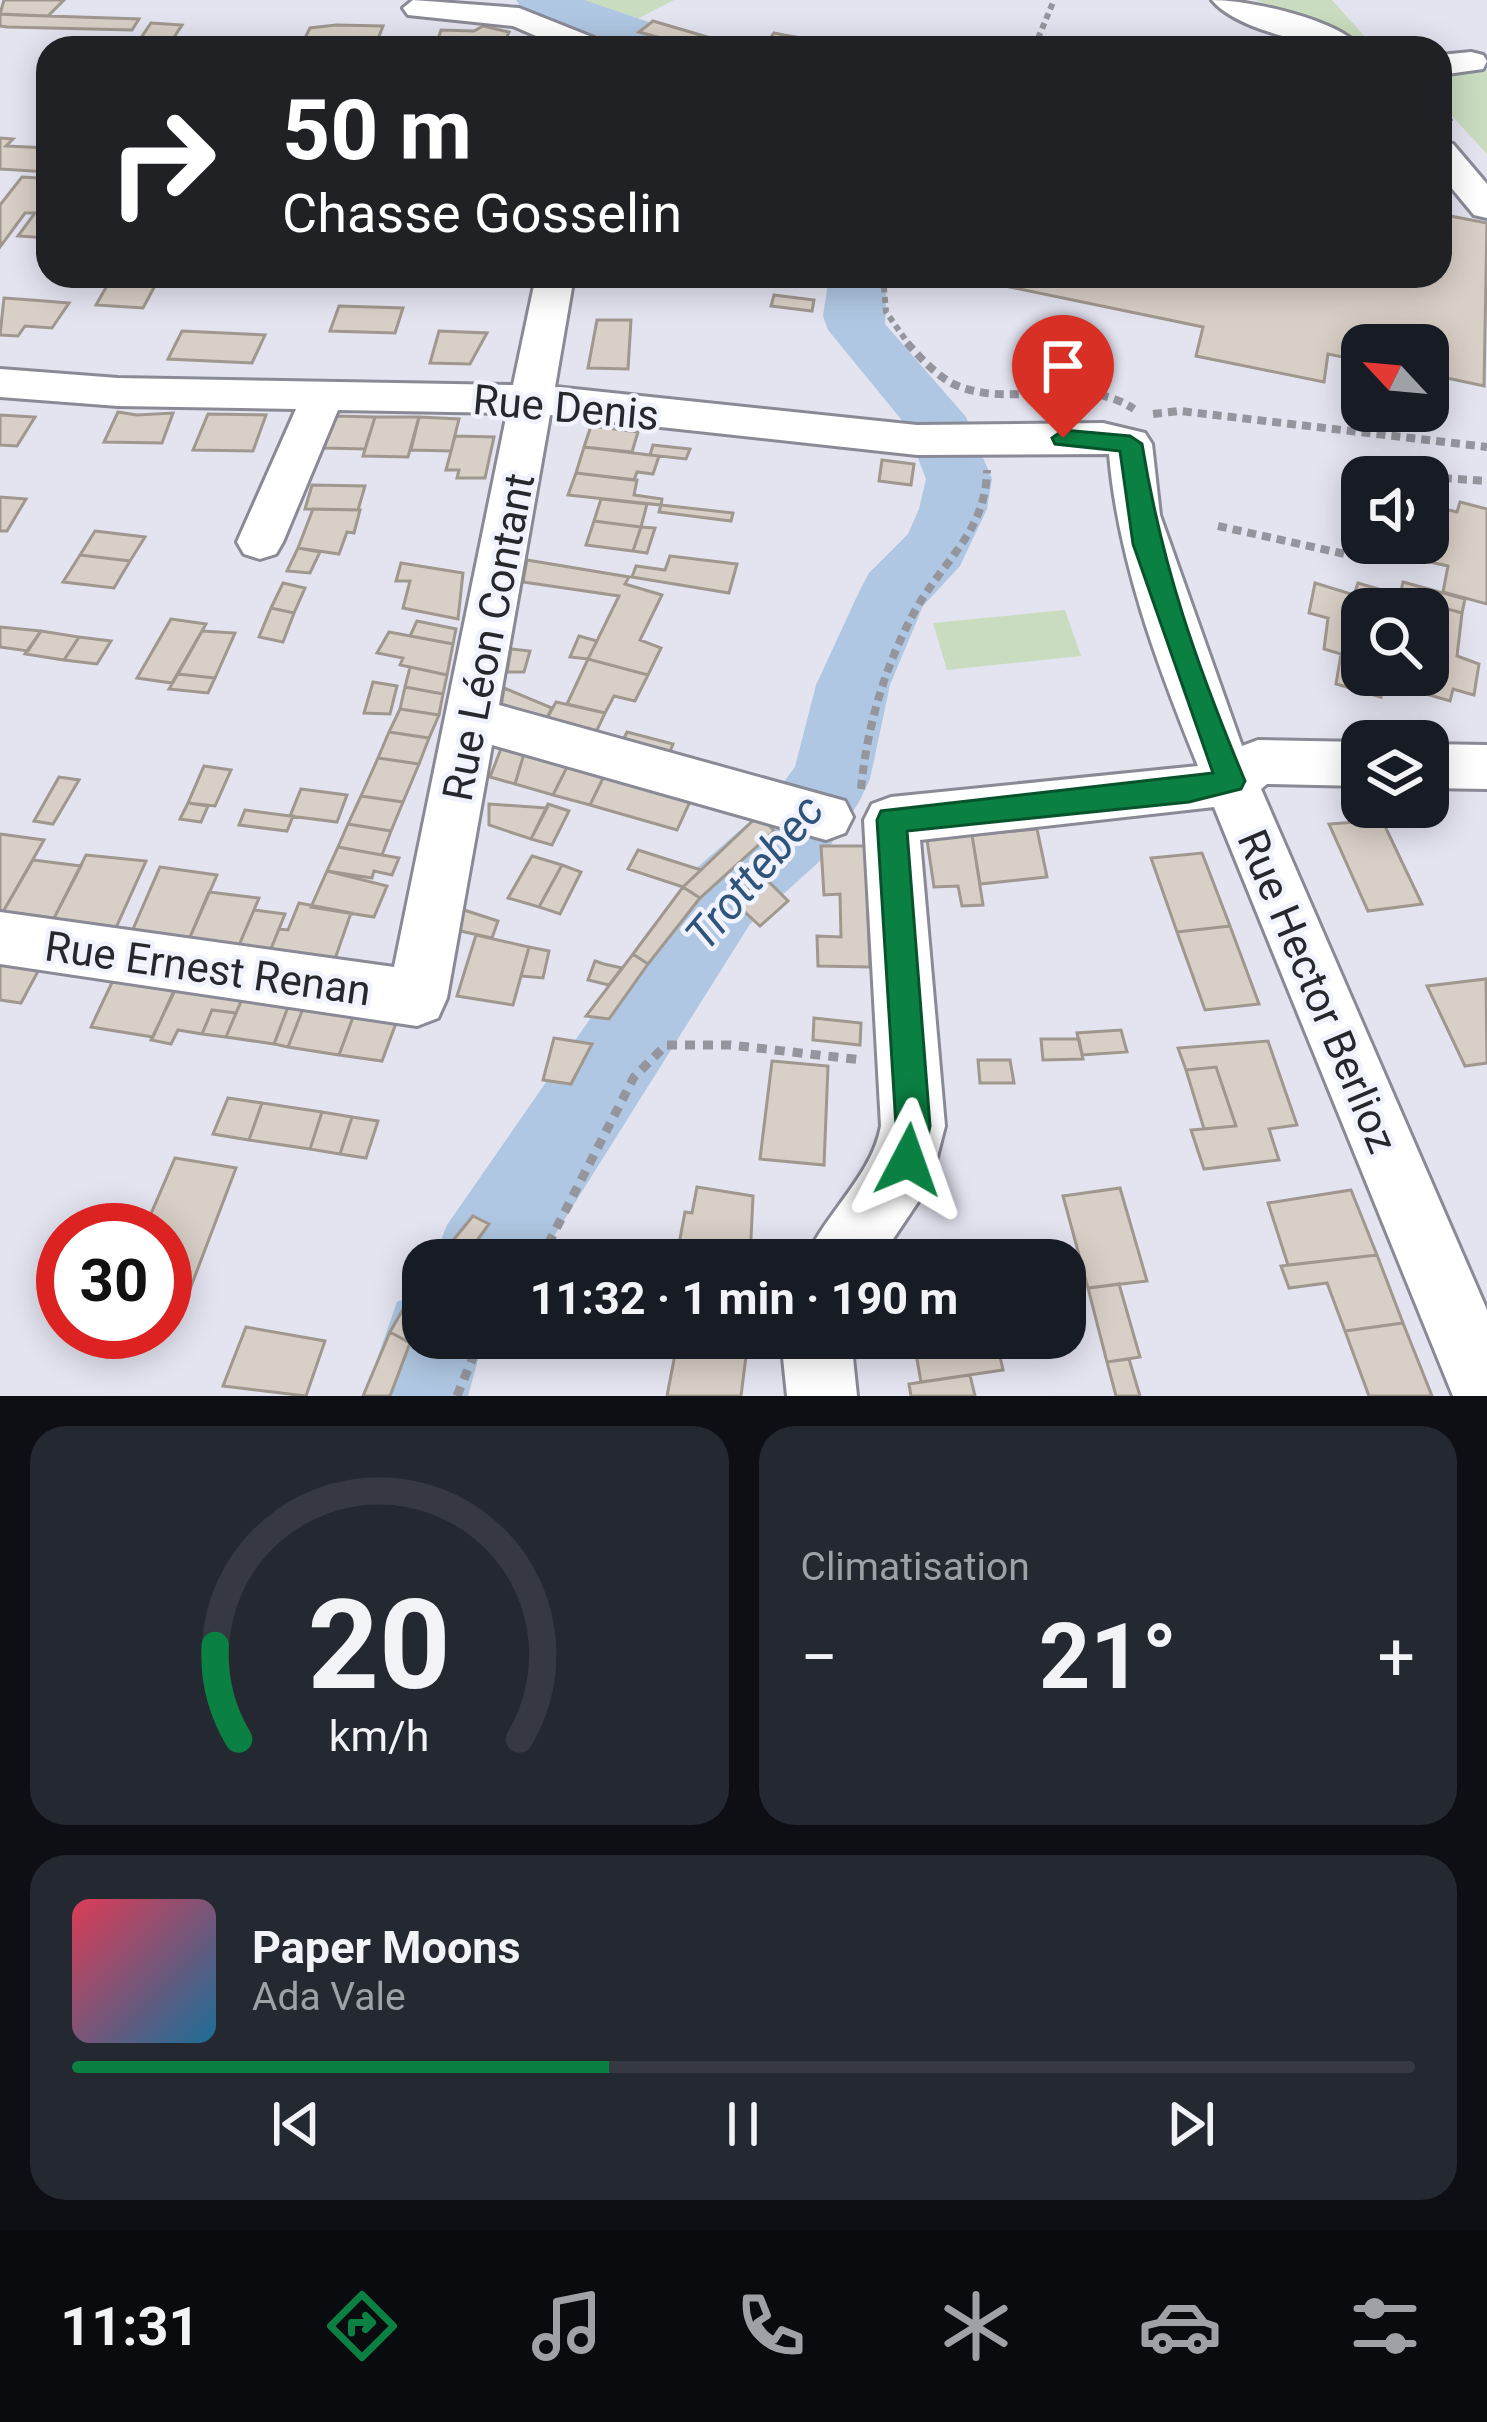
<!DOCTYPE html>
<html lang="fr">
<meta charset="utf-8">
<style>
body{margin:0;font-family:Roboto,sans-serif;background:#242831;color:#f1f3f6;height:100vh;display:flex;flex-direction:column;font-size:45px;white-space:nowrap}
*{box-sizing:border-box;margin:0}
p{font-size:39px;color:#9ea1a6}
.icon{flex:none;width:66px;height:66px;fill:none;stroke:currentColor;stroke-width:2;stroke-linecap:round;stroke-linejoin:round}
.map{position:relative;height:1396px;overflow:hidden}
.details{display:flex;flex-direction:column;gap:30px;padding:30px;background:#0d0f14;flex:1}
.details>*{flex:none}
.top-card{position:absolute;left:36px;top:36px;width:1416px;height:252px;border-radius:36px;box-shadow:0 6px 30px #0003;background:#202124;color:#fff;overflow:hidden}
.needle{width:78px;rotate:296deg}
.buttons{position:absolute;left:1341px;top:324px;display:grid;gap:24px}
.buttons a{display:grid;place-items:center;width:108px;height:108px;border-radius:24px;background:#171b24;box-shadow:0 6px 30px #0003;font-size:60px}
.speed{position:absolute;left:36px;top:1203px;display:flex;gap:24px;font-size:60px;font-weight:700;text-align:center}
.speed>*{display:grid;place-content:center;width:156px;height:156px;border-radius:50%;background:#171b24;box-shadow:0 6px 30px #0003;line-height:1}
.speed .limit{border:18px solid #d22;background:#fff;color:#111}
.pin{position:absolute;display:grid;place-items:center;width:102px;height:102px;color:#fff;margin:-123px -51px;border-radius:50% 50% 50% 0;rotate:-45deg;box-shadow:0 0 12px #0007}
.pin .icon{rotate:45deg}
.me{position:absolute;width:132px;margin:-66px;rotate:4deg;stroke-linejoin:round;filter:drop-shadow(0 0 9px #0008)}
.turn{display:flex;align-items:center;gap:42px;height:252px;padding:0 48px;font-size:54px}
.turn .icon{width:156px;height:156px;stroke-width:2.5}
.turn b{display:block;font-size:84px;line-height:102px}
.big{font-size:90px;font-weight:700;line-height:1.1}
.details .tile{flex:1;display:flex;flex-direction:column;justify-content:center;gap:18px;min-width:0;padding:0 42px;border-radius:36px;background:#242831}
.details .dial{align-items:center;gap:0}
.dial svg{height:312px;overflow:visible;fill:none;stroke:#363941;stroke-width:7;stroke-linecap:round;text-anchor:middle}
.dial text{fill:#f1f3f6;stroke:none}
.song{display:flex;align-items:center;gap:36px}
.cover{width:144px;height:144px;border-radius:18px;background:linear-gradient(135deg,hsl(350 70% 55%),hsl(200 70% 35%))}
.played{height:12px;border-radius:6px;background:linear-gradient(90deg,#0b8043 40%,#363941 40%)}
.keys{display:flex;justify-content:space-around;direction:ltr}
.heat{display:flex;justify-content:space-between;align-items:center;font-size:66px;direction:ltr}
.details .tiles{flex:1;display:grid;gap:30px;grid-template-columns:1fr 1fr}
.tile:last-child{grid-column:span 2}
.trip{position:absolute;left:402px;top:1239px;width:684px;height:120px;border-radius:36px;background:#171b24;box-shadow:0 6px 30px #0003;font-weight:700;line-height:120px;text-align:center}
.tabs{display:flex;height:192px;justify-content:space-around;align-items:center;background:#090b0e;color:#9ea1a6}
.tabs .icon{width:84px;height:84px}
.tabs .on{color:#0b8043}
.tabs b{font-size:54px;color:#f1f3f6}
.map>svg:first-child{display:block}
.green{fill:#c9dcbf}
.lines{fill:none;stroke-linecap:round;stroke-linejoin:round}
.river{fill:#afc7e2;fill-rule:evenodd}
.building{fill:#d8cfc6;stroke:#a0978f;stroke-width:3;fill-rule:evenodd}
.minor-casing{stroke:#898a95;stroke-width:6}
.path-far2{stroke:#94959d;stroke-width:6;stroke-dasharray:6 4.5;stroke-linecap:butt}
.path-far1{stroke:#94959d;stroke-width:8;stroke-dasharray:9 6;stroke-linecap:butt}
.path{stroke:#94959d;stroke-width:9;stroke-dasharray:10 8;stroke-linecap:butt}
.minor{fill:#fff;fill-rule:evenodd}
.route{fill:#0b8043;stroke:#07532c;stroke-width:3}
.labels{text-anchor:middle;stroke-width:9;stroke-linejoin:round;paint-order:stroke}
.street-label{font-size:42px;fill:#27282c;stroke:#f0f2fe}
.water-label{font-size:45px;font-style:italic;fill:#2f547b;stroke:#f0f2fe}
</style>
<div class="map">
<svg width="1487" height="1396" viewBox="0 0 1487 1396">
<rect width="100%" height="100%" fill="#e3e4f0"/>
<path class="green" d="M565 0H674L627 24Z
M1255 0H1332L1375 48H1359L1329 23Z
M1487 71V154L1440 103V73Z
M1065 610 1081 656 947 670 933 623Z"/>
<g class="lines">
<path class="river" d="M516 0H584L696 38 703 48H633L523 10Z
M829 276H887L885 324 966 417 992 479 987 509 960 566 923 606 890 685 870 779 859 802 820 861 750 924 539 1260H433L447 1225 692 872 762 811 795 767 816 685 859 592 869 573 908 534 919 509 926 479 905 424 828 330 823 316Z
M423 1291V1338H484L468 1396H364L397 1302Z"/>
</g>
<path class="building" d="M4 0H64L48 16 0 14Z
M0 14 17 15 139 19 132 30 7 27 0 26Z
M653 21 731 44 697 48 639 32Z
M151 23 182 25 167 48H134Z
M336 25 383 26 376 44H302L310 28Z
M483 26 509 32 504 44 436 45 441 30 474 31Z
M774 33 784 35 802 38 795 48H763Z
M0 138 13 139 6 146 48 148V172L0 169Z
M43 171 48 172V238L18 236 35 213H25L0 247V205L22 177 39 178Z
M1440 214 1487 223 1484 386 1428 374V345H1362V361L1328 354 1324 382 1196 356 1203 327 957 276H1440Z
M112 277 158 280 143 308 96 305Z
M774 295 814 300 812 311 771 306Z
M4 298 45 301 69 303 52 328 25 326 18 336 0 335Z
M339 306 403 308 395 333 330 331Z
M597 320H631L628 369 588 368Z
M182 331 265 335 252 363 168 359Z
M439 331 487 333 470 364 430 363Z
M118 412 137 415 173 413 162 443 104 442Z
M208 414 266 415 253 451 193 450Z
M0 415 35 417 17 446 0 445Z
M334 416 375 417 365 449 324 448Z
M375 417H419L408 457 363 456Z
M419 417 459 419 451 451 411 450Z
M591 426 638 432 632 452 584 447Z
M455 436 494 437 485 478H457L459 470H446Z
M653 445 690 449 686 459 650 455Z
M584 447 650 455 659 456 653 474 637 472 634 480 576 473Z
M882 460 914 464 911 485 879 481Z
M576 473 637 480 634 495 662 499 661 505 568 495Z
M312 485 365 486 358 510 305 509Z
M0 497 26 499 7 531H0Z
M601 499 647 504 641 527 594 521Z
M1460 502 1487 509V604L1443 592 1448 566 1430 562 1435 534 1428 532V505L1457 512Z
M661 505 733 513 731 521 659 512Z
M313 509 360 510 354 533 347 532 339 554 298 548Z
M594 521 641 527 633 551 586 545Z
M641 527 655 528 647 553 633 551Z
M95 531 145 537 130 561 80 555Z
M298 548 320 552 310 573 287 571Z
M80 555 130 561 114 588 63 582Z
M670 556 737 564 729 593 632 577 636 566 665 570Z
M527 560 629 577 625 584 662 595 640 640 661 648 648 675 588 659 619 596 523 582Z
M401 563 463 573 458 619 403 608 410 581H396Z
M1403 582 1465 599 1462 613 1400 596Z
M283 583 305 588 294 613 271 608Z
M1315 583 1354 595 1358 583 1462 613 1457 656 1479 664 1474 695 1453 689 1450 701 1384 682 1381 697 1336 684 1341 654 1324 649 1328 618 1309 613ZM1362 609H1428V675H1362Z
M271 608 294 613 283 642 259 637Z
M171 619 206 624 172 683 137 678Z
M417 621 456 629 453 644 410 636Z
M0 627 41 631 28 651 0 647Z
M41 631 79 637 64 660 25 654Z
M202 631 235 633 215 678 178 674Z
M389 632 453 644 447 675 400 665 403 658 377 653Z
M579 636 597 641 588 659 570 657Z
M79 637 111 641 97 664 64 660Z
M511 649 530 651 524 672H507Z
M588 659 648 675 635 701 614 696 605 713 567 704Z
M410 667 447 675 443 694 405 687Z
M178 674 215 678 208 693 169 689Z
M373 682 397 686 390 714 364 713Z
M405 687 443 694 439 715 400 709Z
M504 688 552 708 540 731 499 720Z
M556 702 605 713 590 745 540 731Z
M400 709 439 715 429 738 389 732Z
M389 732 429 738 419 764 378 758Z
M627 732 673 744 665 764 617 752Z
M504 741 526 747 515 784 490 777Z
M526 747 571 759 553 795 515 784Z
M378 758 419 764 403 802 361 796Z
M571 759 607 770 590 805 553 795Z
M204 766 231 770 215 806 188 803Z
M607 770 693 795 677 830 590 805Z
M59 777 79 780 53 824 34 821Z
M301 789 347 795 337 822 290 816Z
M361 796 403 802 391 831 348 824Z
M188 803 208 806 201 822 180 819Z
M489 804 547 808 531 839 489 825Z
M548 804 569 811 552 845 531 839Z
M245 810 290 816H293L287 831 239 825Z
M760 814 774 831 700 898 683 887Z
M1382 820 1422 904 1368 911 1329 824Z
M348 824 391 831 382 855 338 847Z
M1037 829 1047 877 980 884 972 835Z
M0 834 44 840 0 917Z
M972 835 983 905 962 906 958 886 934 887 927 840Z
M821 846H865L870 967 818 966 817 936 841 937 840 894 824 895Z
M338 847 382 855 399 858 392 875 374 871 372 878 327 871Z
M638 850 701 870 683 887 628 869Z
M1202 853 1230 926 1177 932 1151 858Z
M86 855 146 861 114 932 51 924Z
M532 856 562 865 539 907 508 898Z
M33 860 81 866 51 924 0 917Z
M562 865 581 872 560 914 539 907Z
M160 867 217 875 187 944 130 936Z
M327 871 387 886 374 917 311 907Z
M763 876 788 901 760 926 734 902Z
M683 887 700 898 648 964 633 954Z
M209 892 259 898 237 950 187 944Z
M299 903 351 913 329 976 264 966 279 929 288 930Z
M461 909 498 921 492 938 456 930Z
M254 910 285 914 268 956 237 950Z
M1230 926 1259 1004 1205 1010 1177 932Z
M476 935 529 947 513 1005 457 996Z
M529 947 549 951 543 978 521 976Z
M633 954 648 964 609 1019 586 1016Z
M0 955 43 962 21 1003 0 1000Z
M595 961 604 964 622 968 609 985 588 980Z
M115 976 176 986 153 1037 91 1027Z
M1486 979 1487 1063 1465 1066 1427 986Z
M179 982 245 992 236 1013 212 1010 202 1034 178 1030 171 1044 151 1040Z
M245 992 291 999 274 1044 226 1037Z
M291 999 306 1001 288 1047 274 1044Z
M306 1001 356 1009 339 1055 288 1047Z
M356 1009 399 1015 382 1061 339 1055Z
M212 1010 236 1013 226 1037 202 1034Z
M814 1018 861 1023 860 1045 813 1040Z
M1121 1030 1127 1052 1082 1055 1077 1033Z
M554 1038 592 1044 571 1084 543 1080Z
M1041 1039H1079L1083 1059 1043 1060Z
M1268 1041 1297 1125 1269 1129 1279 1160 1204 1169 1191 1130 1236 1126 1216 1067 1186 1070 1178 1048Z
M978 1060H1010L1014 1083H980Z
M772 1061 828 1066 824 1165 760 1159Z
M1216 1067 1236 1126 1204 1129 1186 1070Z
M228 1098 262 1103 249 1140 213 1134Z
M262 1103 322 1112 310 1149 249 1140Z
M322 1112 352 1117 340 1154 310 1149Z
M352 1117 378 1121 366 1158 340 1154Z
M175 1158 236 1168 187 1297 165 1293V1230H144Z
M697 1187 753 1196 750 1260H676L685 1212 692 1213Z
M1120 1188 1147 1281 1088 1288 1063 1196Z
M1351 1190 1377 1255 1288 1265 1268 1203Z
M473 1216 489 1224 463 1260H437Z
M1377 1255 1403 1323 1345 1331 1327 1283 1289 1288 1281 1266Z
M1119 1284 1140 1357 1107 1362 1088 1288Z
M417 1285 423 1288V1320L410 1343 390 1332Z
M1403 1323 1432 1396H1369L1345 1331Z
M246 1327 325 1341 306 1396 223 1386Z
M390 1332 410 1343 390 1396H363Z
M927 1338H996L1003 1370 921 1382 915 1348 928 1345Z
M677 1344 746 1356 741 1396H667Z
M1129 1359 1140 1396H1116L1107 1362Z
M970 1375 975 1396H911L909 1384Z"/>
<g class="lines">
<g class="minor-casing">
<path id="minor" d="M413 0 519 8 602 41 607 48H564L513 26 408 15 403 8Z
M1212 0C1248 0 1338 19 1361 48 1323 48 1237 31 1212 0Z
M1471 52 1483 55 1487 61 1483 69 1440 75V55Z
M1440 141 1453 144 1487 184V218L1474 215 1440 174Z
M536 276H574L555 387 917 425 1103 423 1145 433 1152 444 1160 515 1242 746 1258 740 1362 742V786L1267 784 1261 789 1487 1310V1396H1453L1214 807 920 840 945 1126 930 1184 879 1260H805C825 1213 872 1176 881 1126L864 820 872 804 891 797 1198 766C1158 667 1118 561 1109 454L917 455 550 415 499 705 845 801 853 817 845 833 826 840 492 745 447 998 438 1018 417 1026 0 964V912L394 967 507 413 338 410 283 542 276 554 260 559 244 554 237 542 296 409 118 406 0 397V369L118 378 513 385Z
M1428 744 1487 745V789L1428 788Z
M781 1338H851L857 1396H787Z"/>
</g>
<path class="path-far2" d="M1034 48 1054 0
M1440 110 1453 124
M883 276 886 312 910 346"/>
<path class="path-far1" d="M907 343C922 359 938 378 958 386 1016 409 1079 373 1134 409
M1153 414 1180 411 1487 447
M1428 477 1487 481
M1218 526 1345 554 1362 538
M861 789C867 726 885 665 916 609 944 560 986 531 987 470"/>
<path class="path" d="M540 1260 634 1077 666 1045H731L862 1060
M457 1396 481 1338"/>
<use href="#minor" class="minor"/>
</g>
<path class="route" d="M1063 430 1130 436 1142 444C1162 567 1197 666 1245 781L1241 789 1189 802 907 831 930 1126 920 1173 908 1178 895 1173 890 1160 896 1126 877 820 881 811 1213 773 1133 544 1120 451 1055 444 1052 438Z"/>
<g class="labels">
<g class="street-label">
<text transform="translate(566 407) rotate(5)" y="15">Rue Denis</text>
<text transform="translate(488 637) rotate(-79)" y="15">Rue Léon Contant</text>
<text transform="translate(208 968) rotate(8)" y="15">Rue Ernest Renan</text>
<text transform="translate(1318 991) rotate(67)" y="15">Rue Hector Berlioz</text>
</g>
<g class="water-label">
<text transform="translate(754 872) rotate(-50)" y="16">Trottebec</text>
</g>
</g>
</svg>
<div class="buttons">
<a><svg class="needle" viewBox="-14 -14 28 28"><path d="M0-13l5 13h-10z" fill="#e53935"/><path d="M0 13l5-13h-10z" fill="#9ea1a6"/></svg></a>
<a><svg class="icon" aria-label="sound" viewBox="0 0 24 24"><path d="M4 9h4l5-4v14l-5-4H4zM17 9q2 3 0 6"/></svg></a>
<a><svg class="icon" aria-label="search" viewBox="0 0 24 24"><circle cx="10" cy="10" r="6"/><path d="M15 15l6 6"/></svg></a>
<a><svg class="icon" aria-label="layers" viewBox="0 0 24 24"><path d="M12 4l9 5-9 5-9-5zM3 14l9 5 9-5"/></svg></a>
</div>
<div class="speed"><div class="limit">30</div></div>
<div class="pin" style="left:1063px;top:438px;background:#d93025"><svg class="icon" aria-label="arrive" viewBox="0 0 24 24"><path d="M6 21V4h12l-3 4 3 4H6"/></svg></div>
<svg class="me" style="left:908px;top:1160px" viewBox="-20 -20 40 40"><path d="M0-17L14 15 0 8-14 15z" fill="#0b8043" stroke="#fff" stroke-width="4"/></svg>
<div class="trip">11:32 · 1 min · 190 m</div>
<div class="top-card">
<div class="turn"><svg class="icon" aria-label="right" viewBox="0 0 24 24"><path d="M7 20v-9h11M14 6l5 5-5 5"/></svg><div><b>50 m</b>Chasse Gosselin</div></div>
</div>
</div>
<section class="details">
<div class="tiles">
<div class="tile dial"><svg viewBox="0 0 100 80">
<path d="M14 69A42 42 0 1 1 86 69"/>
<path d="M14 69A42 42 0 0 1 8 45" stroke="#0b8043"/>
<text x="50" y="56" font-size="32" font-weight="700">20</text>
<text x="50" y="72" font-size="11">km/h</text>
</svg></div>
<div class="tile"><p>Climatisation</p>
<div class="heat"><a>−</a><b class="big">21°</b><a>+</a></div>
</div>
<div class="tile">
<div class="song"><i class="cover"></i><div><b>Paper Moons</b><p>Ada Vale</p></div></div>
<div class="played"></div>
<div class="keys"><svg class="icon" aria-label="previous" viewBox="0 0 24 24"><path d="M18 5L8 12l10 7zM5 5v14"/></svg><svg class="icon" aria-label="pause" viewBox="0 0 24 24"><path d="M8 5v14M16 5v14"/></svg><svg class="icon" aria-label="next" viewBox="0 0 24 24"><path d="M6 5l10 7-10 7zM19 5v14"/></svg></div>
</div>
</div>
</section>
<nav class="tabs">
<b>11:31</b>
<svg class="icon on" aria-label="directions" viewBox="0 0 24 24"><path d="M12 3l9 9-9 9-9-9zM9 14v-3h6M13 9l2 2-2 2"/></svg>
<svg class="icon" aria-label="music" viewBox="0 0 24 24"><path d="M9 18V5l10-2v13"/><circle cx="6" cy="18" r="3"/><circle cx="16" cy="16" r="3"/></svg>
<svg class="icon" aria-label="phone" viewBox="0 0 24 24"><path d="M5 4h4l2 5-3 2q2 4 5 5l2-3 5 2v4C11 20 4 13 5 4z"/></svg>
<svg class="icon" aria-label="climate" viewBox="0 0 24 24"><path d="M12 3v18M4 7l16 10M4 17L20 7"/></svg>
<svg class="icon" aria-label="car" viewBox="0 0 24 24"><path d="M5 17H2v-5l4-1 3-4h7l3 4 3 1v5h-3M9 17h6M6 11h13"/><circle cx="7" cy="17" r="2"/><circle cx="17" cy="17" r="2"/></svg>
<svg class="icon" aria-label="filters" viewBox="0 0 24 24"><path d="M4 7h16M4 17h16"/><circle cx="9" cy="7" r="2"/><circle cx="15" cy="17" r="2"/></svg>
</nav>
